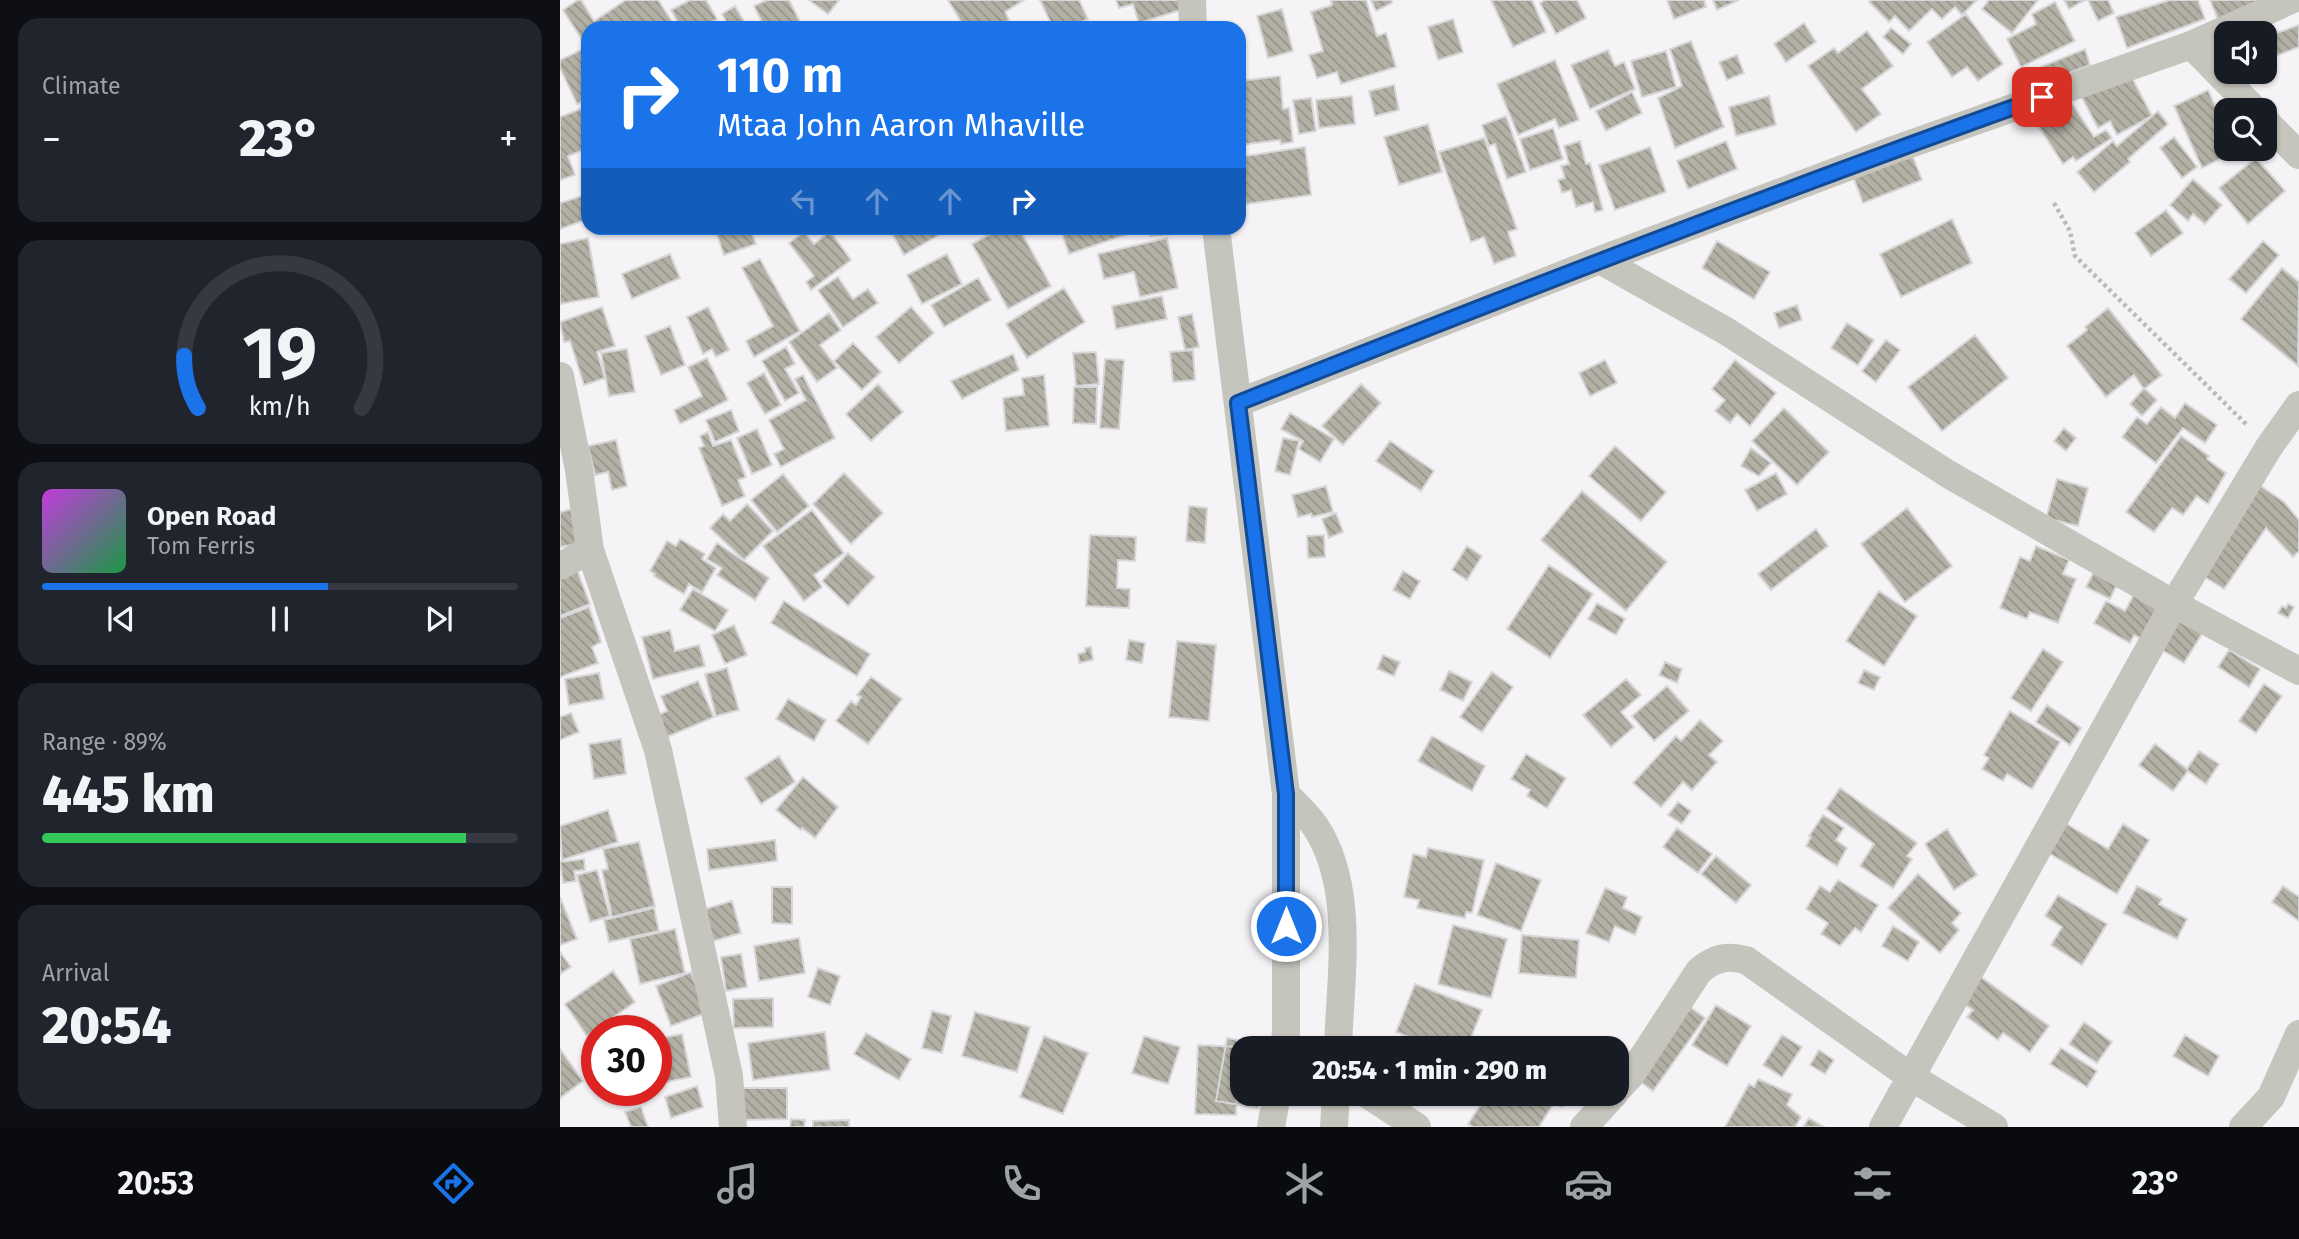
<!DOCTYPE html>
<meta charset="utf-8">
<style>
body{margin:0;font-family:"Fira Sans",sans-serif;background:#20242c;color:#f1f3f6;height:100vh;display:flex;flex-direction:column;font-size:26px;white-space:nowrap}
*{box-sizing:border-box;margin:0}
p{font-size:23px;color:#9ea1a6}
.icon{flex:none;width:38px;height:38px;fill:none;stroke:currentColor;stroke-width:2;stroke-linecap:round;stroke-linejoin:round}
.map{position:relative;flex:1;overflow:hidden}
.side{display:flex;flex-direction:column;gap:18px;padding:18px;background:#0d0f14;width:560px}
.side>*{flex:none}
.banner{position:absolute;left:21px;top:21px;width:665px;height:214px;border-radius:21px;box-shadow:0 2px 5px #0004;background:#1a73e8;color:#fff;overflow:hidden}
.tools{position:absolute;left:1654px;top:21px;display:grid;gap:14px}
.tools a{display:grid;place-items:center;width:63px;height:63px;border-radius:14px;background:#171b24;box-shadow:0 2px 5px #0004;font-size:35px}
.speed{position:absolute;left:21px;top:1015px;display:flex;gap:14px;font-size:35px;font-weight:700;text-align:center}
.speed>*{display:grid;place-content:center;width:91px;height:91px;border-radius:50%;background:#171b24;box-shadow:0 2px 5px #0004;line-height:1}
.speed .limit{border:10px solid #d22;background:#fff;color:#111}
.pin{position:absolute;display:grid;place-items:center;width:60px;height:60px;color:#fff;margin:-30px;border-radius:14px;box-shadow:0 4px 10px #0006}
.me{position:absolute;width:77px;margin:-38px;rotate:0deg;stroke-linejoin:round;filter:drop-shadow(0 0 5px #0008)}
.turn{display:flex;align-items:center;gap:24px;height:147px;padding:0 21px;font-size:32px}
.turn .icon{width:91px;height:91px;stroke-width:2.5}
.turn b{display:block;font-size:49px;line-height:60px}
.lanes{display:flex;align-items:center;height:66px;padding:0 21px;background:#0003;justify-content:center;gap:35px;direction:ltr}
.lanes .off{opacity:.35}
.big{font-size:52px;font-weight:800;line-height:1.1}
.side .tile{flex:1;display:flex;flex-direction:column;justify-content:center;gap:10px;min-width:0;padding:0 24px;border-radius:21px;background:#20242c}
.side .dial{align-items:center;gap:0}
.dial svg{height:182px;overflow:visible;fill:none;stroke:#363941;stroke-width:7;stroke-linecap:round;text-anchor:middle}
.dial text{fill:#f1f3f6;stroke:none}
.song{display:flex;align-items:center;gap:21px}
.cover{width:84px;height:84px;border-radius:10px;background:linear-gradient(135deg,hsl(290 70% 55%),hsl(140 70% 35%))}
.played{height:7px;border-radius:4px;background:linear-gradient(90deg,#1a73e8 60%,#363941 60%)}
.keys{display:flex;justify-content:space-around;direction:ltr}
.heat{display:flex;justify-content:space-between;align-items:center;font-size:38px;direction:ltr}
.charge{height:10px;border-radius:5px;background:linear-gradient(90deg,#34c759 89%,#363941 0)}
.trip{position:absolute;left:670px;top:1036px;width:399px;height:70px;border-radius:21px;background:#171b24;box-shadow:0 2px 5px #0004;font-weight:800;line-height:70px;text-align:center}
.dock{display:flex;height:112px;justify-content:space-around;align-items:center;background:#090b0e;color:#9ea1a6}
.dock .icon{width:49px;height:49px}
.dock .active{color:#1a73e8}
.dock b{font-size:32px;color:#f1f3f6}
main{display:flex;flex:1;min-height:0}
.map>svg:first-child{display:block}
.building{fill:url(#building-back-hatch);stroke:#d7d6d8;stroke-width:2}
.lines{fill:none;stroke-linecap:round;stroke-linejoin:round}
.path{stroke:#bcbbb6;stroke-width:4.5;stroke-dasharray:3.5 3.5;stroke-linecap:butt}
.minor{stroke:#c5c4bd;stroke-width:28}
.route-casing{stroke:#114b97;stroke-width:18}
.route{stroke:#1a73e8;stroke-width:12}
</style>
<main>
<section class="side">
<div class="tile"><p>Climate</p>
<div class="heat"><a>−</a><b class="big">23°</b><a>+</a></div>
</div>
<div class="tile dial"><svg viewBox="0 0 100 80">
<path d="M14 69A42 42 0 1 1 86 69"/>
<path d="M14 69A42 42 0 0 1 8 46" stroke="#1a73e8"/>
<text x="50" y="56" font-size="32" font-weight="700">19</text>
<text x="50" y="72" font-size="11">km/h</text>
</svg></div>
<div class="tile">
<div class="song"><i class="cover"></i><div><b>Open Road</b><p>Tom Ferris</p></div></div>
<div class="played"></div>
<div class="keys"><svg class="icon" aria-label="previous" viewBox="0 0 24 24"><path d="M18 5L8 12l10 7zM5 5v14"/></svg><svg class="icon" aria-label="pause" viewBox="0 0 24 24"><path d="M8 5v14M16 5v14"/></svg><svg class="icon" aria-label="next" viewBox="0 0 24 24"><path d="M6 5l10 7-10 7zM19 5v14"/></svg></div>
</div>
<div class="tile"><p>Range · 89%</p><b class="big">445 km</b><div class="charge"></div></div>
<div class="tile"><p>Arrival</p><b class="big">20:54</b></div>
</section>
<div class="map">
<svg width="1739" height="1127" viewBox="0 0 1739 1127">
<defs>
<pattern id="building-back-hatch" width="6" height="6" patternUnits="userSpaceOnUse" patternTransform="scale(1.75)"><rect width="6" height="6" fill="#b3b1a5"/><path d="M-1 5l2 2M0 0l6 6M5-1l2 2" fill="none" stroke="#96958a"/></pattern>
</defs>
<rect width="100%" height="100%" fill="#f5f3f6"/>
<path class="building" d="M18 0H21L34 21 66 0H98L115 26 111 28H28V49L3 10Z
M130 0H146L157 19 141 28H121L111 10Z
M207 0H229L243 28H205L194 6Z
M249 0H279L268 14Z
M388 0H464L445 12 449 20 437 28H405Z
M480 0H519L528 19 508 28H493Z
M556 0H621L624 9 579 23 573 4 559 8Z
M771 0H806L817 36 826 33 836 67 781 84 777 72 757 78 749 55 763 51 751 12 772 5Z
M811 0H831L832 3 816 11Z
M931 0H972L986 32 953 47Z
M985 0H1017L1026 18 996 34 980 3Z
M1107 0H1144L1146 7 1114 19Z
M1153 0H1179L1157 10Z
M1311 0H1417L1402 15 1395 7 1382 19 1372 9 1349 31 1335 16 1329 22 1309 2Z
M1429 0H1478L1452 33 1422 9Z
M1504 0H1525L1509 9Z
M1528 0H1548L1554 13 1538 21Z
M1610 0H1638L1645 19 1567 48 1556 17Z
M1650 0H1712L1660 24Z
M1495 2 1515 41 1461 67 1447 39 1476 24 1472 14Z
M175 6 188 28H155L166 21 162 14Z
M722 9 733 51 708 58 697 16Z
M1406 14 1443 64 1418 81 1407 67 1392 77 1367 42Z
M893 19 903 52 878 60 868 27Z
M568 23 603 28H567Z
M1244 23 1256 42 1226 62 1214 44Z
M1739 25V47L1713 57 1706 37Z
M1331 28 1351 44 1343 54 1323 37Z
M1307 31 1333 66 1302 89 1321 114 1296 132 1248 66 1274 48 1278 53Z
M1131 41 1164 127 1115 148 1098 98 1122 86 1110 49Z
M23 49 28 60V99L17 104 0 68V60Z
M1525 49 1530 65 1484 83 1478 68Z
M1048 50 1055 66 1064 62 1075 89 1030 109 1011 65Z
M1106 51 1116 87 1082 97 1071 61Z
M1177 55 1184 73 1167 80 1159 62Z
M995 60 1019 120 999 128 995 119 958 135 937 84Z
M1568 70 1592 116 1557 135 1550 121 1538 128 1521 96Z
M720 76 723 109 729 108 733 142 721 144 720 140 679 145 680 81Z
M834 85 839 110 815 116 809 91Z
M1648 90 1656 108 1663 105 1666 111V149H1674L1675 152 1642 168 1614 106Z
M1072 92 1082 113 1046 131 1036 111Z
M792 96 795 124 759 128 756 100Z
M1209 96 1216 125 1176 136 1169 107Z
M751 98 756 131 739 134 733 100Z
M1509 99 1534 137 1546 130 1552 138 1516 161 1513 157 1503 164 1475 121Z
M28 106V148L8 156 15 175 0 180V117Z
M1598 111 1608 124 1568 159 1570 162 1534 192 1517 172 1553 141 1557 146Z
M946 116 966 172 947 179 935 144 929 146 922 125Z
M868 124 882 172 839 185 824 137Z
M993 128 1003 159 970 170 960 139Z
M1614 137 1637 167 1622 178 1600 148Z
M924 138 957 229 948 232 956 256 934 264 924 237 911 242 879 152Z
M1020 141 1026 164 1030 163 1043 210 1035 212 1033 202 1016 207 1011 190 1002 193 998 180 1005 178 1001 166 1009 164 1004 146Z
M1166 141 1177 169 1128 189 1117 161Z
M745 147 751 195 686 204 679 157Z
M1090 147 1106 192 1055 210 1039 165Z
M1349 147 1362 180 1303 203 1291 171Z
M1696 158 1725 191 1688 224 1659 188Z
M1633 179 1662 205 1645 224 1633 214 1628 221 1610 205Z
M28 194V219L0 229V203Z
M1606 210 1623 233 1591 256 1575 233Z
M1392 219 1412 263 1341 297 1320 254Z
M158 228H190L196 244 164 255 155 229Z
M329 228H384L386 231 344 255Z
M441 228H459L491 286 448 309 412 244Z
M500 228H576L577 231 509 254Z
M589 228H612L613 234 590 236Z
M270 231 291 260 251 290 246 282 254 276 229 243 244 232 254 244Z
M28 238 39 297 0 304V244Z
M607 238 618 288 580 297 574 272 544 279 538 254Z
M1157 241 1210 272 1194 299 1142 268Z
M1703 241 1719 255 1686 293 1669 279Z
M110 254 120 278 72 299 62 274Z
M387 254 402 284 362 304 347 275Z
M200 259 240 331 194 357 186 341 213 326 182 268Z
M1722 268 1739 282 1738 366 1681 319Z
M278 277 293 299 308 289 318 303 283 327 258 290Z
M418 278 431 300 384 327 371 305Z
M504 288 525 322 467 358 446 324Z
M602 296 607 319 556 329 552 306Z
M1237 305 1242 320 1219 328 1214 313Z
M42 307 55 346 37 352 45 378 24 385 10 341 4 342 0 322Z
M148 307 169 350 156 357 152 349 143 354 127 317Z
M351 307 374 333 339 363 316 337Z
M1548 308 1602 375 1584 389 1574 375 1546 397 1507 346 1527 330 1525 327Z
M269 313 281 330 260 345 277 368 257 382 229 342Z
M632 314 639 347 625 350 618 317Z
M1287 323 1314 340 1298 365 1271 348Z
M110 326 125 365 101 375 85 336Z
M1415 335 1448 378 1382 431 1348 387Z
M1326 340 1340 350 1316 382 1302 371Z
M293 343 321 372 302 390 274 361Z
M226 347 235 364 225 369 239 393 225 401 202 361Z
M67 349 75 392 49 396 41 353Z
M633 350 635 380 613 382 610 352Z
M536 352 539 384 516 386 513 353Z
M453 354 459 370 402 399 391 381Z
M147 358 168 400 120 424 114 410 142 396 128 367Z
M545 359 564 360 559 429 540 428Z
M1045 360 1057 383 1030 396 1019 373Z
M1175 360 1216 393 1190 426 1177 414 1170 423 1155 411 1165 400 1152 389Z
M204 373 221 405 205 414 187 383Z
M243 375 275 438 221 467 214 454 224 449 209 420 246 400 235 379Z
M484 375 489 426 446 431 443 398 464 395 462 378Z
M318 384 343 412 311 441 286 414Z
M801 384 821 403 783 445 762 426Z
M514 387H537L536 424 513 423Z
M1584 388 1597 400 1582 416 1570 404Z
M1625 403 1657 425 1645 443 1623 428 1596 463 1562 437 1577 417 1587 424 1601 407 1615 418Z
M1224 408 1269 452 1237 485 1192 441Z
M171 410 179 431 155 442 146 420Z
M730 413 774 439 760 462 739 449 743 441 721 429Z
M1504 428 1516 438 1506 451 1494 441Z
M197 429 212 465 192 474 177 438Z
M148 432 153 446 171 440 186 477 178 480 185 496 162 506 139 448 144 446 140 436Z
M1621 436 1649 456 1647 459 1666 473 1648 504 1637 496 1623 515 1612 508 1594 532 1566 512Z
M723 438 739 441 730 475 715 471Z
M56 440 67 486 52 490 48 472 35 475 28 446Z
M830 441 874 471 861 491 816 461Z
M1055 446 1106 492 1081 521 1029 476Z
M1191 448 1211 463 1199 476 1181 466Z
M284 473 323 513 291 544 253 504Z
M1216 473 1227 494 1197 511 1185 490Z
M223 474 249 506 217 532 191 500Z
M1497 479 1528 488 1518 526 1486 518Z
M1698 484 1724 502 1739 520V551L1733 557 1706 528 1664 589 1637 572Z
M766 486 773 512 752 517 751 514 738 517 732 495Z
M1022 491 1107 562 1066 611 981 540Z
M187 504 213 531 184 560 150 528 163 514 170 521Z
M629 506 647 508 645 543 626 541Z
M1347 508 1392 566 1345 602 1301 544Z
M13 509 19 544 0 547V512Z
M252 510 284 553 254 575 262 587 244 601 203 546Z
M776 513 783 532 769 538 762 519Z
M1256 529 1268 546 1211 590 1198 574Z
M530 535 576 537 575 561 558 560 557 588 570 589 569 608 526 606Z
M764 535 765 557 748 558 747 536Z
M120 539 145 554 142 559 156 568 142 592 129 584 124 594 94 576 95 574 90 571 107 541 116 546Z
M157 543 209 578 195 600 157 575 162 568 147 559Z
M907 546 922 556 907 580 892 570Z
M1476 546 1509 560 1503 574 1516 579 1498 623 1470 612 1467 619 1440 608 1460 557 1470 561Z
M288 553 315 577 288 606 262 581Z
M1538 564 1561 576 1550 599 1526 587Z
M15 565 30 604 0 616V572Z
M989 565 1033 594 990 658 947 629Z
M843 571 860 581 850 599 833 590Z
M133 589 168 610 155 631 120 610Z
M1577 589 1603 604 1584 640 1574 635 1570 643 1534 623 1546 601 1565 611Z
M1319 591 1357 616 1324 666 1286 641Z
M224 601 310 654 297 676 211 623Z
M1037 603 1065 619 1056 635 1028 619Z
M1728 604 1734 607 1728 618 1718 613 1722 606 1726 608Z
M29 607 41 642 32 647 38 663 0 677V618Z
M1616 611 1645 629 1624 663 1595 646Z
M174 625 187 655 165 664 152 635Z
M110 630 115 651 139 645 145 666 93 679 82 637Z
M569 640 585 643 582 663 566 660Z
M617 641 656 645 649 721 609 717Z
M531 647 533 660 519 663 518 654 525 652V648Z
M1483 649 1503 662 1471 711 1451 698Z
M1669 650 1700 669 1689 687 1658 667Z
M823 655 840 662 834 676 817 669Z
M1105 662 1122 669 1117 683 1099 675Z
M167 668 179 710 156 716 145 674Z
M1304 670 1320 677 1314 690 1298 683Z
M889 671 912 682 903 701 880 690Z
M932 672 953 687 922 732 900 717Z
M39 673 44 699 9 705 5 679Z
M311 677 342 699 308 744 276 721 291 701 296 705 301 697 297 695Z
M1066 679 1081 695 1061 712 1074 727 1051 747 1023 715Z
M138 681 154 717 107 737 98 715 107 711 101 696Z
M1704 684 1722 696 1696 733 1679 721Z
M1107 686 1129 711 1094 741 1072 716Z
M228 699 266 720 254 741 216 719Z
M1487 705 1521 728 1510 745 1476 722Z
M1450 711 1500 742 1472 789 1447 774 1443 781 1422 769 1429 758 1424 755Z
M11 713 19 732 0 740V717Z
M1140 720 1163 741 1149 755 1157 762 1132 790 1123 782 1101 807 1073 783 1116 736 1121 741Z
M872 736 925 766 912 791 858 761Z
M61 739 66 774 34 779 29 744Z
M1595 744 1627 769 1639 751 1659 764 1646 784 1628 771 1613 791 1579 765Z
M966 754 1006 778 987 808 967 796 970 790 951 779Z
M219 756 235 782 201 804 185 778Z
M243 777 278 807 255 838 242 828 241 830 216 810Z
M1280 788 1357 843 1347 856 1352 859 1333 888 1300 866 1314 844 1266 809Z
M1118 802 1131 811 1122 824 1108 815Z
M48 810 58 842 2 860 0 826Z
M1263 815 1284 828 1276 840 1287 848 1277 866 1246 846 1251 837 1249 836Z
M1505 823 1548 849 1563 824 1589 840 1557 894 1487 852Z
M1117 828 1152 854 1138 873 1103 847Z
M1387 829 1417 875 1394 890 1365 844Z
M215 840 217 861 149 870 147 849Z
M79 842 95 906 52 917 42 870 48 869 43 849Z
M868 848 924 860 912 913 906 912 905 918 857 908 859 900 844 897 853 854 866 857Z
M1156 856 1191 885 1176 903 1141 874Z
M24 859 25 870 14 871 16 881 3 883 0 862Z
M936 863 981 880 961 931 917 915Z
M37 870 50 916 30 922 17 875Z
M1358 874 1401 913 1392 923 1399 930 1380 953 1328 908Z
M1278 880 1318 905 1301 932 1295 928 1280 946 1261 934 1268 923 1246 909 1260 886 1270 892Z
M1577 886 1602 899 1599 904 1627 919 1617 939 1563 913Z
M1723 886 1739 897V921L1712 902Z
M212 887H232V924L212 923Z
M1045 888 1067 897 1063 908 1082 917 1075 935 1055 926 1049 942 1026 933Z
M1498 895 1547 924 1522 965 1491 945 1502 927 1485 916Z
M0 897 17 939 0 945Z
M172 901 181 933 153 941 145 909Z
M94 908 99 931 49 942 44 920Z
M893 925 947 939 931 998 878 984Z
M1333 926 1359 942 1348 961 1322 946Z
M115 929 125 973 80 984 70 939Z
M962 935 1019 940 1016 978 959 973Z
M239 938 245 973 199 981 194 946Z
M0 952 11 967 0 974Z
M181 954 187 987 166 991 161 957Z
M258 968 280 976 270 1005 248 997Z
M53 971 75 1002 27 1036 5 1004Z
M131 972 146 1013 111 1026 96 986Z
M1421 977 1489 1026 1470 1052 1443 1033 1438 1040 1407 1017 1413 1010 1402 1002Z
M855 984 922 1010 907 1048H877L836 1032Z
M213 998V1027L174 1028 173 999Z
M1126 1004 1145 1018 1093 1091 1074 1077Z
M1156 1005 1191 1026 1167 1066 1132 1045Z
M372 1011 391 1016 382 1053 362 1048Z
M415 1012 470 1027 457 1072 402 1056Z
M1524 1022 1552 1042 1537 1063 1509 1044Z
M265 1032 270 1070 193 1080 188 1043Z
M306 1033 351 1059 339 1080 294 1054Z
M122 1034 131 1077 96 1084V1039Z
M1222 1035 1242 1047 1222 1077 1203 1065Z
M1625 1035 1659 1056 1648 1076 1613 1056Z
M484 1036 528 1053 503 1114 460 1097Z
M584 1036 620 1047 608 1084 572 1073Z
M667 1038 710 1046 709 1048H682V1094H701L698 1108 656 1101Z
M638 1045 679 1047 676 1115 635 1114Z
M1501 1048 1537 1071 1527 1087 1490 1064Z
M0 1049 23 1081 0 1098Z
M1259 1050 1274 1060 1265 1074 1250 1065Z
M1198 1079 1232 1094 1227 1105 1241 1117 1235 1127H1165L1189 1084 1194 1087Z
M137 1086 143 1107 111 1118 105 1097Z
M180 1088H227V1119L180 1120Z
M912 1094H973L992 1106 979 1127H913L908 1124 923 1101Z
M993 1094H1008L1002 1107 989 1102Z
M81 1107 88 1127H71L65 1112Z
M1249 1118 1264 1127H1243Z
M231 1119 245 1120 244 1127H230Z
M289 1120V1127H253V1121Z"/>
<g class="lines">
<path class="path" d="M1494 203 1510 231 1515 256 1688 426"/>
<path class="minor" d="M632 0 633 28
M1631 45 1695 110
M1704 120 1739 155
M656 228 726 794V1032L724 1048
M1040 260 1166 331 1388 474 1614 604 1739 671
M0 376 19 470 30 550 98 750 169 1076 173 1127
M678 403 1040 260 1333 150 1631 45 1731 0
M0 566 30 550
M726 794C735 804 747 814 755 826 796 887 780 978 778 1048
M1057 1090 1071 1075 1139 971C1154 958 1167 955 1186 960L1351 1077 1434 1127
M807 1094 857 1127
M711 1127 717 1094
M774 1127 776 1094
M1024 1127 1054 1094
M1323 1127 1614 604 1709 447 1739 405
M1683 1127 1711 1097 1739 1034"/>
</g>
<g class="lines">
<g class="route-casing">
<path id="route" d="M726 926V794L678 403C944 297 1212 193 1482 97"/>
</g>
<use href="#route" class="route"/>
</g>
</svg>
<div class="tools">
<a><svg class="icon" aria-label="sound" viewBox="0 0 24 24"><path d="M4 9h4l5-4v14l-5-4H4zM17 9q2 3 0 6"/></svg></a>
<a><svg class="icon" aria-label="search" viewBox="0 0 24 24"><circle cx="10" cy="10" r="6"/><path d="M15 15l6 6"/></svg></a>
</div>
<div class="speed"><div class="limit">30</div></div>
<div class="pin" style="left:1482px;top:97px;background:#d93025"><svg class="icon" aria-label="arrive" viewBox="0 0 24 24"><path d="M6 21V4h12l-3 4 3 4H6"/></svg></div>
<svg class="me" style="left:726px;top:926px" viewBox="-20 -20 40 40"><circle r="17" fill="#1a73e8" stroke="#fff" stroke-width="3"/><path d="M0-11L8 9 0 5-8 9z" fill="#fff"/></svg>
<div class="trip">20:54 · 1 min · 290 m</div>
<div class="banner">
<div class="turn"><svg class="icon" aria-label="right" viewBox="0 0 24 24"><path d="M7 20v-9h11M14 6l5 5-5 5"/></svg><div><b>110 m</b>Mtaa John Aaron Mhaville</div></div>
<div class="lanes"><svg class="icon off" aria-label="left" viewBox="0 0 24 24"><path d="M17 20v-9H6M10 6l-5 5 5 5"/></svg><svg class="icon off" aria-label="ahead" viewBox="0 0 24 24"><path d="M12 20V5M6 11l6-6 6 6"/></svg><svg class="icon off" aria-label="ahead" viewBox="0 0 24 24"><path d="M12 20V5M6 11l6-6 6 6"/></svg><svg class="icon" aria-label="right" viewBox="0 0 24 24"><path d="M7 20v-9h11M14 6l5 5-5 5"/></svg></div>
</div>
</div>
</main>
<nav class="dock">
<b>20:53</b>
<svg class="icon active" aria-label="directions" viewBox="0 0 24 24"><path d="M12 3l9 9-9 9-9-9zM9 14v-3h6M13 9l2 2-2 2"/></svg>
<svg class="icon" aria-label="music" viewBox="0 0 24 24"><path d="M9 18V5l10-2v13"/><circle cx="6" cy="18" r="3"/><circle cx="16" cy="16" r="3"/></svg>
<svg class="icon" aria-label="phone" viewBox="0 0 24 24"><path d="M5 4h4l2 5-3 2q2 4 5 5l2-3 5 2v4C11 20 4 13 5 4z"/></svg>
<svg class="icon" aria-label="climate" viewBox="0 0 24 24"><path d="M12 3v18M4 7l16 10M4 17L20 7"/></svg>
<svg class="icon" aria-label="car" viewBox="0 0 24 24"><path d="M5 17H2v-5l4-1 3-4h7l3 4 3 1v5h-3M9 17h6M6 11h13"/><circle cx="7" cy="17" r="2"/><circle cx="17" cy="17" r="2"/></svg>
<svg class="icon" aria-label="filters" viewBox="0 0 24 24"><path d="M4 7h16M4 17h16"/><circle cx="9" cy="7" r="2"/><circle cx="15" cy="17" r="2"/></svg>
<b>23°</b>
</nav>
